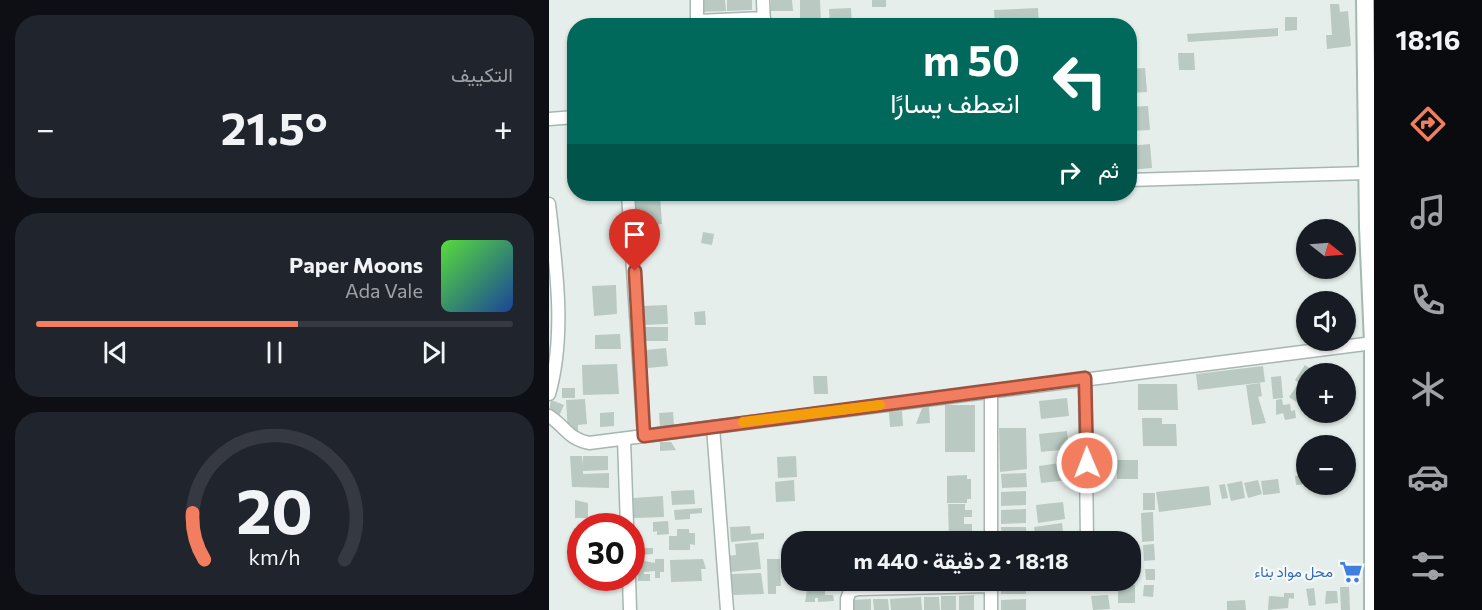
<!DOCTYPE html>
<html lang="ar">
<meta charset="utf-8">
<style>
body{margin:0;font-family:Commissioner,Vazirmatn,sans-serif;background:#20242c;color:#f1f3f6;direction:rtl;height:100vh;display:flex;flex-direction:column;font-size:22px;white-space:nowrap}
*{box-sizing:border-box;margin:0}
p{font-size:20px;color:#9ea1a6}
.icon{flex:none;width:33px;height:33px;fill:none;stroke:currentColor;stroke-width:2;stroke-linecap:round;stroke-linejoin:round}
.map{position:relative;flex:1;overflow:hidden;direction:ltr}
.drawer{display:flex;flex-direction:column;gap:15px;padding:15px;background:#0d0f14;width:549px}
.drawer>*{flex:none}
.banner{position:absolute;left:18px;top:18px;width:570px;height:183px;border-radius:24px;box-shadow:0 2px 4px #0004;direction:rtl;background:#00695c;color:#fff;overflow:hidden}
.needle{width:39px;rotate:107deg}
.fabs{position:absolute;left:747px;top:219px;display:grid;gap:12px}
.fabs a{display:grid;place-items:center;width:60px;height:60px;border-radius:50%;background:#171b24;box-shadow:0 2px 4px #0004;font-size:30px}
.speed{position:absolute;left:18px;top:513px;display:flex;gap:12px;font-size:30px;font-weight:700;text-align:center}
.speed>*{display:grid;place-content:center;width:78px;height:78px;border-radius:50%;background:#171b24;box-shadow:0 2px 4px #0004;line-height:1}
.speed .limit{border:9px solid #d22;background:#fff;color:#111}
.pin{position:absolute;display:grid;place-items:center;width:51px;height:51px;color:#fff;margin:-62px -26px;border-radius:50% 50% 50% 0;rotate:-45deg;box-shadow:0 0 6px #0007}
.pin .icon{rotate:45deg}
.me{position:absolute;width:66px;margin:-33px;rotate:359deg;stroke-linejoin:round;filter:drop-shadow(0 0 4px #0008)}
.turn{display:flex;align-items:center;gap:21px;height:126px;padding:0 18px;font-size:27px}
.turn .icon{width:78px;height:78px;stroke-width:2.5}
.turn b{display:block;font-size:42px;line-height:51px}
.then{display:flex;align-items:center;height:57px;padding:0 18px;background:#0003;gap:12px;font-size:22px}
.big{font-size:45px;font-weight:700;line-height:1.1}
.drawer .card{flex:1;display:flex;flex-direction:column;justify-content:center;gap:9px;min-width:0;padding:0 21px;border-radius:24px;background:#20242c}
.drawer .dial{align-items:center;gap:0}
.dial svg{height:156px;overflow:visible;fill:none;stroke:#363941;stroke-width:7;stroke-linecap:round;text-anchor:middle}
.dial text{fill:#f1f3f6;stroke:none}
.song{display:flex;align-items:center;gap:18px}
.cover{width:72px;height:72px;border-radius:9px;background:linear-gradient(135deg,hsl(110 70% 55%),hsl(220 70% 35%))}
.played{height:6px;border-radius:3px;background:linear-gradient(90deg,#f27d5f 55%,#363941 55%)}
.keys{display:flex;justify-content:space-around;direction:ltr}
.heat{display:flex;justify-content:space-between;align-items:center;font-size:33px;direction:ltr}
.trip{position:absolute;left:232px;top:531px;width:360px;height:60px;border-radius:24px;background:#171b24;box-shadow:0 2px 4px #0004;font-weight:700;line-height:60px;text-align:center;direction:rtl}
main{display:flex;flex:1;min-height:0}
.dock{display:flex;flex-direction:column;width:108px;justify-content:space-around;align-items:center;background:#090b0e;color:#9ea1a6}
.dock .icon{width:42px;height:42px}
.dock .on{color:#f27d5f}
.dock b{font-size:27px;color:#f1f3f6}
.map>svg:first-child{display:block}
.building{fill:#bac9c2}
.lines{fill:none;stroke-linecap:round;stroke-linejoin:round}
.street-casing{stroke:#a7b6b1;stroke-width:15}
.secondary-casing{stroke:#a3bab1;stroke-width:20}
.street{stroke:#fff;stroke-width:12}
.secondary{stroke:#fff;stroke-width:16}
.route-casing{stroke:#9d513e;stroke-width:15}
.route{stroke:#f27d5f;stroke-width:10}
.slow{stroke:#f59e0b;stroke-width:10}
.labels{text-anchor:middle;stroke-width:4.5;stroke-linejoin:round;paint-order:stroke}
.shop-label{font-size:15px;fill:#366cbe;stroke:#f6faf8;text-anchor:end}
</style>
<main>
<nav class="dock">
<b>18:16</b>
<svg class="icon on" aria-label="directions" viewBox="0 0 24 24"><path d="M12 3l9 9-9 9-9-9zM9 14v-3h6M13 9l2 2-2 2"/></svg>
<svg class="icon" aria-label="music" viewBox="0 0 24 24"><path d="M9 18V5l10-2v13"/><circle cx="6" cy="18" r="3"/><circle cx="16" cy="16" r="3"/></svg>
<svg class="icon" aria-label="phone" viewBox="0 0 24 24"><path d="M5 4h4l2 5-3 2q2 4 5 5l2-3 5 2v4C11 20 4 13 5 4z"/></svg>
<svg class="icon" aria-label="climate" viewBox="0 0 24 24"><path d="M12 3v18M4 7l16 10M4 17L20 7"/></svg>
<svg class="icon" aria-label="car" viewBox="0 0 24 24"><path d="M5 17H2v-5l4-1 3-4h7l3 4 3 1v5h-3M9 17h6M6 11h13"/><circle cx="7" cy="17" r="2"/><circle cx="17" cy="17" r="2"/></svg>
<svg class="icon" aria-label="filters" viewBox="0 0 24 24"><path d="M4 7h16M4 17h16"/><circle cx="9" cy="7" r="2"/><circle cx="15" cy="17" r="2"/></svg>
</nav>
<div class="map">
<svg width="825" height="610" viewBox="0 0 825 610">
<rect width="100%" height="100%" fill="#e5eeea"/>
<path class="building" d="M151 0H176L177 11 152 12Z
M178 0H203V10L178 11Z
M222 0H243L244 11H222Z
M251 0H271L272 23 258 24 257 18H251Z
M323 0H337V7H323Z
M781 4H790L791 12 799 11 802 46 778 49 777 35H783Z
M302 8 303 26H281L280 9Z
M489 8 490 26H446L445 10Z
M736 17H748V30L736 31Z
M729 28V36L639 42 638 34Z
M629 53H645L646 70H630Z
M596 68 598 92 580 93V69Z
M599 106 601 130 580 131V107Z
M601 144 603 168 580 170V146Z
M86 194H111L113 224 88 226Z
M154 232 165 234 163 245 152 243Z
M67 285 68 314 45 316 43 286Z
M118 305 119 324 94 325 93 306Z
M156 311 157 325H146L145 312Z
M94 327H119V341H94Z
M71 334 72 349H46V335Z
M117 348 119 366 99 368 97 350Z
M68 364 70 394 34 395 33 365Z
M756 365 769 374H758V409L740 397 750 383 746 380Z
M714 366 716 382 649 390 647 374Z
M264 376H278L279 394H265Z
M732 376 734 398 724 399 722 377Z
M711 383 713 396 709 397 717 423 703 425 697 385Z
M589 384H628L629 410H589Z
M13 388H26V398H13Z
M796 391H799L802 411 796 412Z
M518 398 520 416 492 419 490 401Z
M36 399 38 424 29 425V431L19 432 17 400Z
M733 399 734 405 741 404 742 411 746 410 747 418 736 420 734 413 727 415V400Z
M2 400 15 405 10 416 0 411Z
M396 405H426V452H396Z
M380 407 381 423 367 424 373 408Z
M353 411 354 426 341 427 340 412Z
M65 412V426L51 427V413Z
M124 412 125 426 111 428 110 413Z
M593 418H613V424H627L628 446H594Z
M450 428H477L478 469 451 472Z
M518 431 520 449 492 452 490 434Z
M111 442H122L127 450 111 451Z
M21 456H33V466L34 456H59V470L34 471V474L60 473V488L23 487Z
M247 456 248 477 229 478 228 457Z
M568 460H589V479H568Z
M518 462 520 480 492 483 490 466Z
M477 473 478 487 453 488 452 474Z
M418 475V479H422V499H418V503H398V476Z
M755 475 757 484 747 485 746 476Z
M729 479 731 493 714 495 712 481Z
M245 480 246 501 227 502 226 482Z
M709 480 713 494 699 498 695 483Z
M693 481 696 498 682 501 678 484Z
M676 484 679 498 673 499 670 485Z
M660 486 662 505 610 512 607 492Z
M145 490 146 504 123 505 122 491Z
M477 491V505L452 506V492Z
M594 493H606V510H594Z
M114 496 115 517 85 518 84 498Z
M26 500 39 503V518H26Z
M514 502 516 519 489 523 487 505Z
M399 504H416V510H423V517H415V524H423V531H418V536H426V541H400Z
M153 508V513L141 514V519L126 520 125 510Z
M477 509V523L452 524V510Z
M604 512 605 541 593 542 592 513Z
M119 521 120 534 108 535V531L104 532V522Z
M513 523 515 541 487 542 485 527Z
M201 526 202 534 215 533V539L182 542 181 527Z
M452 527H477L478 541H453Z
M25 528H32V545H25Z
M128 529H140V533H146V545L141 544V550H120V536H128Z
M326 535H346V542H325Z
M209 542 212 569 180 572 178 556 187 555 186 544Z
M605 544 606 560 595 561 594 545Z
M91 548H104V554L91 555Z
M106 559H115V572H111V578H106V571L95 572V574H101V581H89L90 560 106 563Z
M154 559 157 569H152L153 581 122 582 121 560Z
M218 559H231L232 586H227V594H219Z
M596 569H606V580H597Z
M212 573 215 594 183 595 182 574Z
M254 580 283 581V587L268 588V585H265V588L255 589Z
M451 580H477V594H452Z
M569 585H586V603H569Z
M595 585H605L604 597 594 596Z
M791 587H800L801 610H792Z
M765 588 767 605 760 606 757 589Z
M270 589 276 591V595H284L285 601 269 602V598H266V602H256L258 590Z
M777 591H788L789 603 776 604Z
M735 593H745V599L740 598 739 608 719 610 720 596 735 597Z
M425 595V610H410V596Z
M559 595 561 609 544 610 542 596Z
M392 596H407V610H392Z
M372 597 373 610H342L341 599Z
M375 597H390L391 610H375Z
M322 599V610H302V600Z
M324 599H339L340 610H325Z
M477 599V610H452V600Z
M696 600 697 610H678V601Z"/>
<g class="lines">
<g class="street-casing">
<path id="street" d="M148 0V26
M214 0 215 26
M148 21 215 18
M0 119 26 117
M580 180 818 173
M79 194 95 436
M0 204C7 265 17 335 0 394
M536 378 538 542
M442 391V542
M0 416C17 427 18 438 40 443L824 343
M164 427 178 610
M75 439 78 526
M80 578 81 610
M442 580V610
M298 610V599L301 591 310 589 442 586"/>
</g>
<g class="secondary-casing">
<path id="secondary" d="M816 0 819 227 824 343V610"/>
</g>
<use href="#street" class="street"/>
<use href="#secondary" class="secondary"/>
</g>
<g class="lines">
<g class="route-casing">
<path id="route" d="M86 271 95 436 536 378 538 463"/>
</g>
<use href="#route" class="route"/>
<path class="slow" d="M194 422 331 405"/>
</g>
<defs>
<g id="supermarket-bare" transform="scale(1.8)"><path d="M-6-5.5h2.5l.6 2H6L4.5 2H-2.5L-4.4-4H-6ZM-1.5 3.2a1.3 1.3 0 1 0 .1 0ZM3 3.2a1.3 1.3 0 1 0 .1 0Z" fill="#3f7fe0" stroke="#f6faf8" stroke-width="2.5" paint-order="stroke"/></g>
</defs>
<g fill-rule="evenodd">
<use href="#supermarket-bare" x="802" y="572"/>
</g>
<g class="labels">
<g class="shop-label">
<text x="784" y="577">محل مواد بناء</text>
</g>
</g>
</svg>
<div class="fabs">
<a><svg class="needle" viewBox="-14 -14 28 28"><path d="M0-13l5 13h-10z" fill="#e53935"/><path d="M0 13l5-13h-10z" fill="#9ea1a6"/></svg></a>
<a><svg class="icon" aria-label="sound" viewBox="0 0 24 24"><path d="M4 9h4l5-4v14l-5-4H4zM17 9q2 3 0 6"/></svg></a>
<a>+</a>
<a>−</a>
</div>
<div class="speed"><div class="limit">30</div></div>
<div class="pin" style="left:86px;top:271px;background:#d93025"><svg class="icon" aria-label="arrive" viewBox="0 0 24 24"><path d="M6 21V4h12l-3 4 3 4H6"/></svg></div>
<svg class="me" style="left:538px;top:463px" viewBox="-20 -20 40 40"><circle r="17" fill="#f27d5f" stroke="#fff" stroke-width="3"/><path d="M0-11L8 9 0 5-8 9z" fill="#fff"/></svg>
<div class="trip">18:18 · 2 دقيقة · 440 m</div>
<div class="banner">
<div class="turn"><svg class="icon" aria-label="left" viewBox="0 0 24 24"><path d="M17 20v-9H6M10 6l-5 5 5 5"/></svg><div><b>50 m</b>انعطف يسارًا</div></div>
<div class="then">ثم<svg class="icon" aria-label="right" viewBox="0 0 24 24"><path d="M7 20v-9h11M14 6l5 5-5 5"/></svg></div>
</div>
</div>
<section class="drawer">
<div class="card"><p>التكييف</p>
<div class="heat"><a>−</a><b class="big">21.5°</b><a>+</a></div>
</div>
<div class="card">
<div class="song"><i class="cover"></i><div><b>Paper Moons</b><p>Ada Vale</p></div></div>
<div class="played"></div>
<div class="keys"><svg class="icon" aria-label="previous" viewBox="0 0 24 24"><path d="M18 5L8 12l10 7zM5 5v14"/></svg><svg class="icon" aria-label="pause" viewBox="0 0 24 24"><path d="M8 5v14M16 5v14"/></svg><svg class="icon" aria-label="next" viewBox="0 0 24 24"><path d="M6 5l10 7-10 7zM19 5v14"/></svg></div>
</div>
<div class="card dial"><svg viewBox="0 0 100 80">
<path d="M14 69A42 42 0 1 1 86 69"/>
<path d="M14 69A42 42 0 0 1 8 45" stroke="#f27d5f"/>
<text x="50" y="56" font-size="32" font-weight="700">20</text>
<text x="50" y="72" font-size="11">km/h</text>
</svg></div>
</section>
</main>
